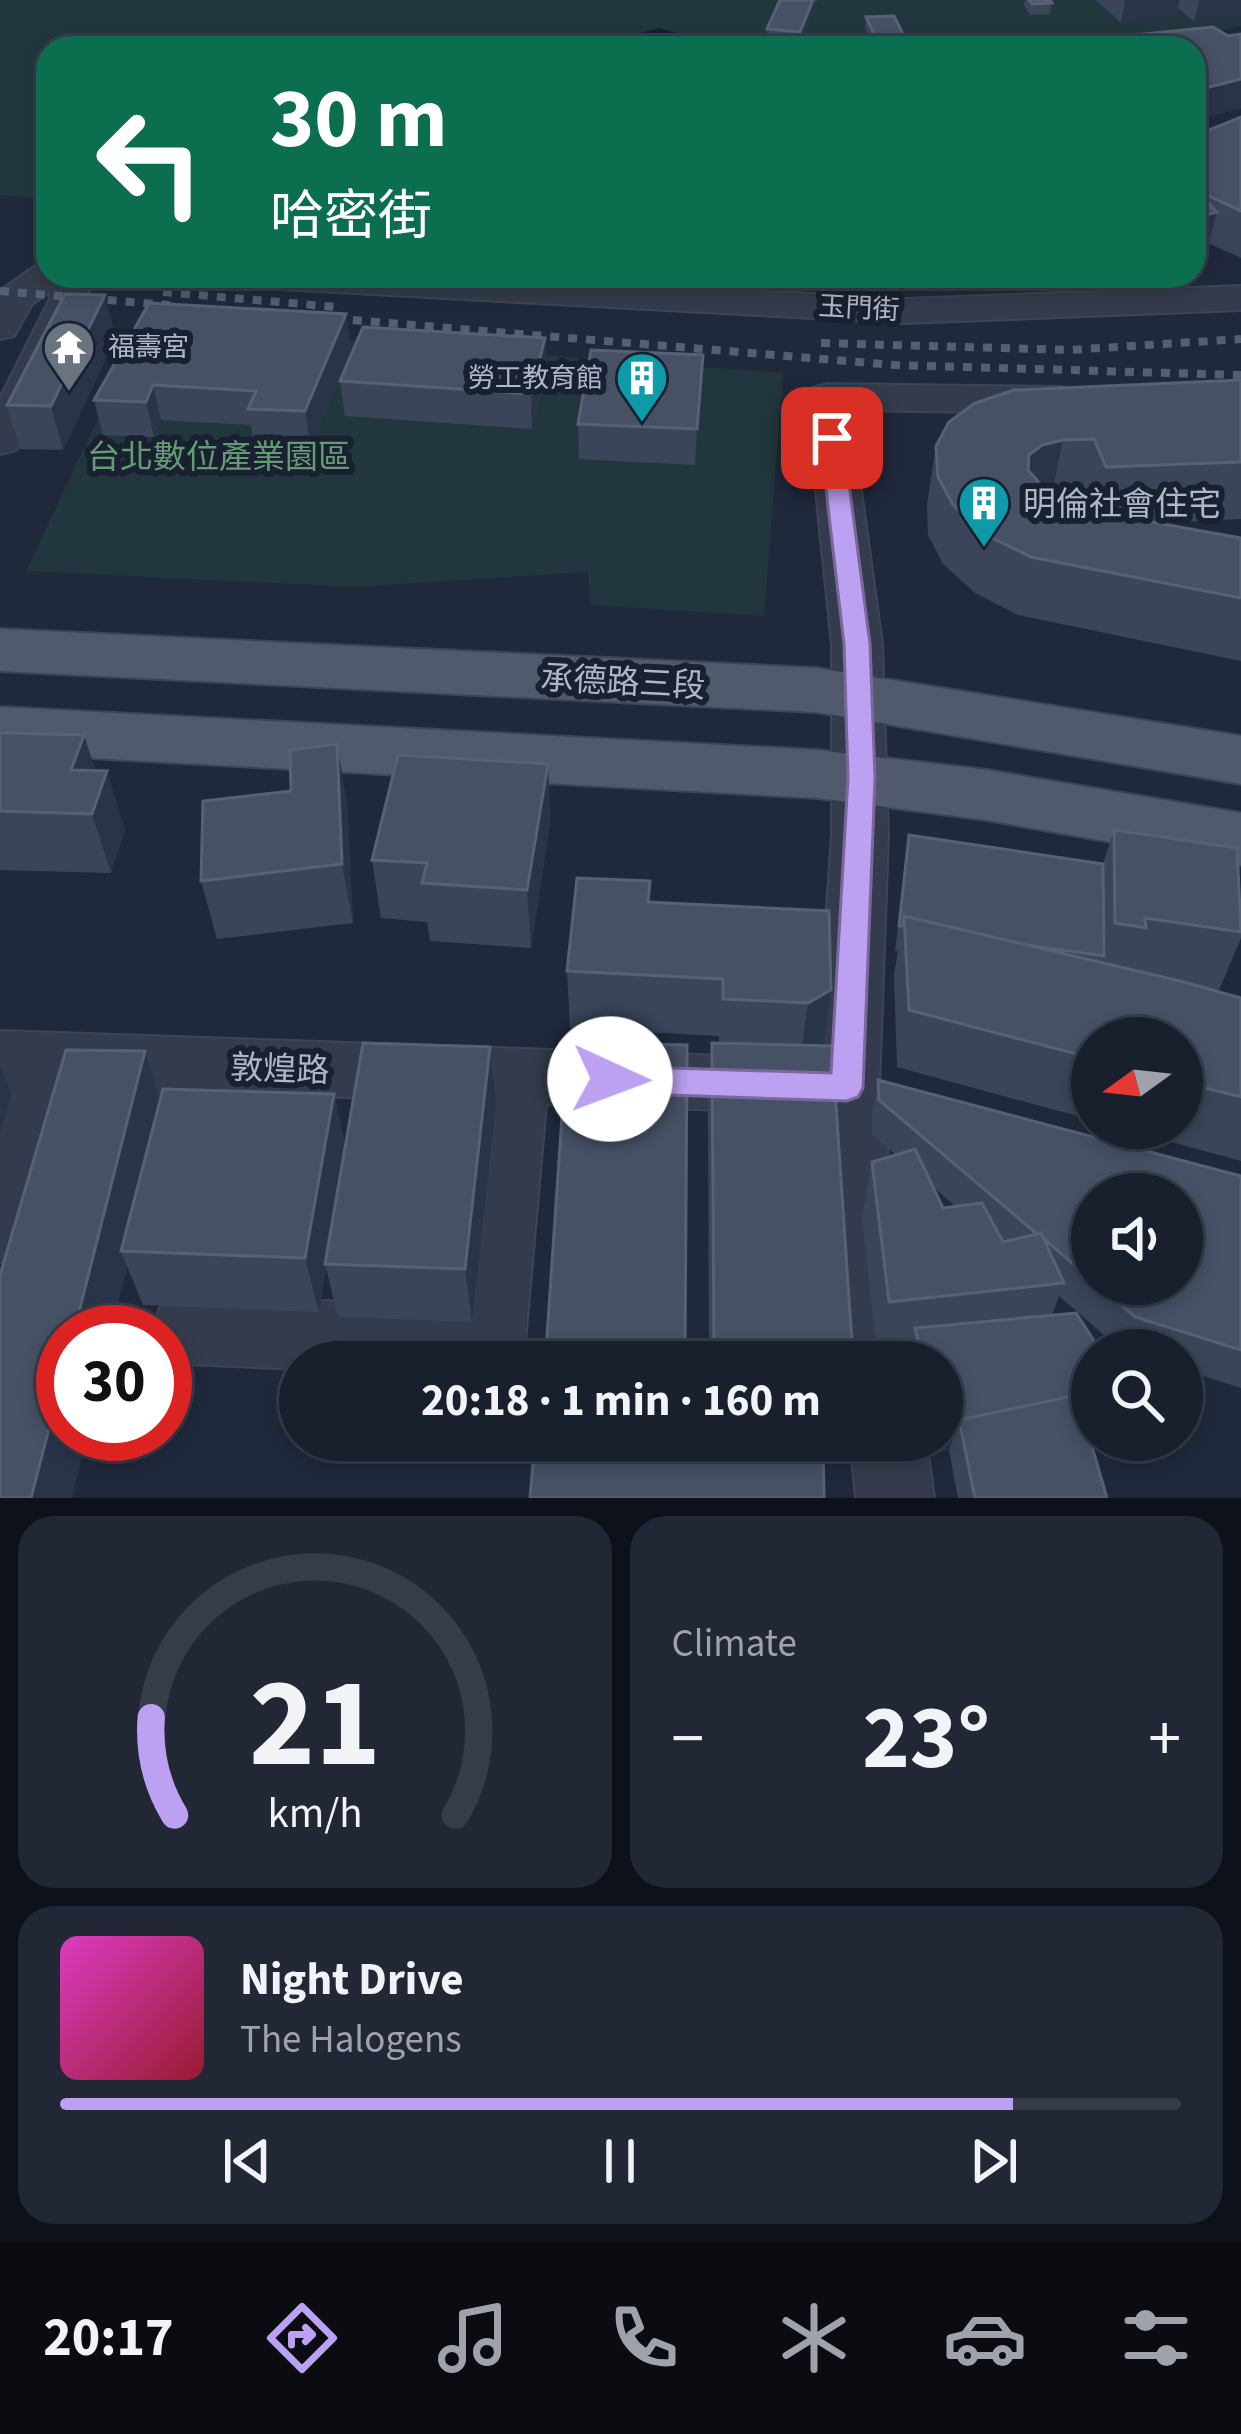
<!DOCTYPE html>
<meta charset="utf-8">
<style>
body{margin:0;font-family:"Source Sans 3","Noto Sans TC",sans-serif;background:#212735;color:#f1f3f6;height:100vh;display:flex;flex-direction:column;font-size:45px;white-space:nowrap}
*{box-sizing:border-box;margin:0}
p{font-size:39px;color:#9fa2aa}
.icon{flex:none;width:66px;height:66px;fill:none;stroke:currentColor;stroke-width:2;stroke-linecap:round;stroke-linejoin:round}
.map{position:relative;height:1498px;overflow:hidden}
.drawer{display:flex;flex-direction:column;gap:18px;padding:18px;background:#0d1119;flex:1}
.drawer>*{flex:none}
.top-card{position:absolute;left:36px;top:36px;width:1170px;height:252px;border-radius:36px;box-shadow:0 6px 18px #0003,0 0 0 3px #363d49;background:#0b6e4f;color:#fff;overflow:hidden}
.needle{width:78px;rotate:255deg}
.buttons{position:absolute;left:1071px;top:1017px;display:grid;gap:24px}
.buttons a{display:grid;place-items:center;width:132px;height:132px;border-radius:50%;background:#181f2d;box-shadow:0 6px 18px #0003,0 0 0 3px #363d49;font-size:60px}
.speed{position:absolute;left:36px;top:1305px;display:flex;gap:24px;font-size:60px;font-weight:700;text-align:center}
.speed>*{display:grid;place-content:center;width:156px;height:156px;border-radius:50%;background:#181f2d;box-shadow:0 6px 18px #0003,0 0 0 3px #363d49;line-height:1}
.speed .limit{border:18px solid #d22;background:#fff;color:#111}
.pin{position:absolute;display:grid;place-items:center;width:102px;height:102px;color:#fff;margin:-51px;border-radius:24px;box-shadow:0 6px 18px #0006}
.me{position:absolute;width:132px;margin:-66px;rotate:92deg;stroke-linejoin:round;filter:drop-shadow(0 0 9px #0008)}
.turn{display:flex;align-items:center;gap:42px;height:252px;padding:0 36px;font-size:54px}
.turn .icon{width:156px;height:156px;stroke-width:2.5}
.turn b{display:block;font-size:84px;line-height:102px}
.big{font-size:90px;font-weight:700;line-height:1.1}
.drawer .widget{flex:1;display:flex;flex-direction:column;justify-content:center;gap:18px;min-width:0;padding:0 42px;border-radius:36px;background:#212735}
.drawer .dial{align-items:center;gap:0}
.dial svg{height:312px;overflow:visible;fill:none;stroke:#363d49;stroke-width:7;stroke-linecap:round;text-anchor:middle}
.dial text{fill:#f1f3f6;stroke:none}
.song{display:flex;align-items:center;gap:36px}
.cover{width:144px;height:144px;border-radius:18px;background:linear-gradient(135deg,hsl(310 70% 55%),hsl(350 70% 35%))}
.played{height:12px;border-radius:6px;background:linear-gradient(90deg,#bca0f2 85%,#363d49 85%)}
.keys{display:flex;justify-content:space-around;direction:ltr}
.heat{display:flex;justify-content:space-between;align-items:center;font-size:66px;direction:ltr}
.drawer .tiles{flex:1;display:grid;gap:18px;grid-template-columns:1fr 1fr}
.widget:last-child{grid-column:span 2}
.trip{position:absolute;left:279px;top:1341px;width:684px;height:120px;border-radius:60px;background:#181f2d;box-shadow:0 6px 18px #0003,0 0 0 3px #363d49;font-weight:700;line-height:120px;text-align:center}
.tabs{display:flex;height:192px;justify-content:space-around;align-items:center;background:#0a0c12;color:#9fa2aa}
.tabs .icon{width:84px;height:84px}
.tabs .current{color:#bca0f2}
.tabs b{font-size:54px;color:#f1f3f6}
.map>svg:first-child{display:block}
.green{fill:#22373d}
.water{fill:#131f3a}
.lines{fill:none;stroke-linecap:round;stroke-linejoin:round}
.minor-casing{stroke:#3d4455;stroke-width:4}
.major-casing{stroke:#3d4455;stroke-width:4}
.minor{fill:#343b4c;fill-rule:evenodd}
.major{fill:#515a6c;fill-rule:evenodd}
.rail{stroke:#555f73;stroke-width:8;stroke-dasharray:9 9;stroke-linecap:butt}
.wall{fill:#3a455a;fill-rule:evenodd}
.shaded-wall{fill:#2a3449}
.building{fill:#465166;stroke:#576175;stroke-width:3}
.route{fill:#bca0f2;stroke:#7a689d;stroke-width:3}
.labels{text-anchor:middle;stroke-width:12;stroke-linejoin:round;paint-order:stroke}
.far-street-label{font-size:27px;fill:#afb6c8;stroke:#192030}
.far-poi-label{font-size:27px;fill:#afb6c8;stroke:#192030;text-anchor:start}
.park-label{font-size:33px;fill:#649b75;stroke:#192030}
.poi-label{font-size:33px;fill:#afb6c8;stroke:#192030;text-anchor:start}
.street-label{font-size:33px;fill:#afb6c8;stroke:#192030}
</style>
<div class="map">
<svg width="1241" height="1498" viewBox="0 0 1241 1498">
<rect width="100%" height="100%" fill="#20293c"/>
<path class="green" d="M0 0H1241V26L1143 48H48V199L0 195Z
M142 325 783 373 764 616 591 605 588 572 355 587 26 571Z"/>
<path class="water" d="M659 28 705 41 709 48H624V37Z"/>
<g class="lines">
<g class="minor-casing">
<path id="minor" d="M48 263V276H85L90 299 22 441 16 450 0 454V398L50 299 49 292 32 304 14 336 0 339V291L34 267Z
M242 276H478L905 299 1241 286V310L905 323 261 288 247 284Z
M827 384 1061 387 1076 391 1082 400 1076 409 1061 413 850 410 882 644 888 835 879 1088 915 1362H841L815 1086 806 1104 783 1112 546 1104 525 1342 517 1362H300V1369L187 1364 165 1356V1332L151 1330 161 1306 187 1296 457 1306 481 1102 74 1087 35 1231 25 1253 0 1262V1116L9 1085H0V1031L783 1058 806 1066 815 1084 832 835V644L806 397 812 388Z
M850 1440H926L934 1498H856Z"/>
</g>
<g class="major-casing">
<path id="major" d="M0 629 816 668 1241 736V784L816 712 0 671Z
M0 707 817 750 987 770 1241 813V865L987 820 817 798 0 753Z"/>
</g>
<use href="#minor" class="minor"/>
<use href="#major" class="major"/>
<path class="rail" d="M0 291 179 306
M163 292 337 307
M317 317 894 365 1241 375
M821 343 1069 350 1241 339"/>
</g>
<path class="wall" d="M780 0H817L799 43 781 41 785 48H746L747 42 767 40V29Z
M1025 0H1050L1052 3 1050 14 1030 15 1024 5Z
M1096 0H1241V17L1194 22 1178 8 1176 17 1121 23Z
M866 17 910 48H874L865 28Z
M1135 35 1228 36 1241 108 1194 120V48H1132Z
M1241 117V258L1208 243 1206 253 1194 257V136Z
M149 303 351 348 311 447 254 444 251 425 161 420 154 437 103 435 94 400Z
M116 337 63 450 20 449 7 405Z
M545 338 546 373 532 429 345 416 340 381Z
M703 355 695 465 579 459 578 424Z
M1241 380V519L1154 523 1241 538V661L1018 615 975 593 943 564 928 535 927 504 936 446ZM1052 497H1080L1086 510Z
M0 733 125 830 111 873 0 870Z
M548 764 550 823 531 948 430 941 427 922 381 918 372 860Z
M347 803 353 923 217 939 201 881Z
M1114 830 1241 902V938L1219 990 1207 988 1241 998V1161L1121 1128H1182V1038H1092V1120L897 1067 894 974 898 951H895L909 835 1103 864Z
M649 902 829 911 823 1046 852 1362H709L708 1099 712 1043H719V1036L570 1028 567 971Z
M687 1045 684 1362H546V1351Z
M490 1047 496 1104 472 1322 338 1317 326 1268 319 1312 143 1305 127 1266 111 1332 145 1051 161 1097 334 1094 345 1145Z
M878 1080 1241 1176V1388L1182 1369V1350L1120 1349 1059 1296 1052 1315 1092 1350V1404L1090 1405 1084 1419 1107 1498H958L949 1450 932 1454 929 1440H942V1362H912L909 1351 877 1354 862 1217 872 1162 896 1155 872 1135V1115ZM933 1187 955 1206 943 1208ZM1092 1194 1182 1284H1092Z"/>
<path class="shaded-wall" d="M813 0H815V5L799 43 800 32Z
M1125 0H1180L1176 17 1121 23Z
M1199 0H1241V17L1194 22Z
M1241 79V108L1194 120V91Z
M1217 212 1206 253 1194 257V218Z
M105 295 116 337 63 450 51 406Z
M346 314 351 348 311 447 305 411Z
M545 338 546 373 532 429 531 394Z
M703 355 702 390 695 465 697 429Z
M153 385 161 420 154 437 146 402Z
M1063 440 1051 497 1017 513 1029 455 1042 445Z
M84 735 101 788 107 771 125 830 111 873 92 814 71 770Z
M337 744 347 803 353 923 342 864Z
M548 764 550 823 531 948 527 890Z
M831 990 823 1047 800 1061 808 1003Z
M490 1047 496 1104 472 1322 465 1269Z
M145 1051 164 1108 121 1251 127 1266 111 1332H74Z
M0 1067 12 1094 0 1133Z
M334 1094 346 1150 325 1264 326 1268 319 1312 305 1258Z
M63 1374V1434H87L72 1498H31Z
M1090 1385H1092V1404L1090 1405 1082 1422 964 1447Z
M956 1429 949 1450 932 1454 937 1440H942V1432Z"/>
<path class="building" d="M780 0H813L800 32 767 29Z
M1029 0H1050L1052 3 1032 4Z
M894 16 910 48H881L866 17Z
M1213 27 1228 36 1241 34V79L1194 91V48H1147L1135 35Z
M780 39 785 48H751L747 42Z
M973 40 991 46 987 48H958Z
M1241 117V211L1194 189V136Z
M1194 193H1198L1217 212 1194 218Z
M65 294 105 295 51 406 7 405Z
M149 303 346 314 305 411 248 409 256 391 153 385 146 402 94 400Z
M363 327 545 338 531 394 340 381Z
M591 350 703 355 697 429 578 424Z
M1241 380V462L1106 467 1094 439 1063 440 1042 445 1029 455 1028 470 1053 498 1085 510 1241 538V598L1031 557 986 535 953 505 938 477 936 446 949 422 975 403 1014 390Z
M0 733 84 735 71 770 107 771 92 814 0 811Z
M337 744 342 864 201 881 203 801 291 791 290 750Z
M398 755 548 764 527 890 422 883 427 863 372 860Z
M1114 830 1237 848 1241 932 1145 918 1146 928 1115 923Z
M909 835 1103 864 1104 956 1027 945 904 916 903 926H899Z
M577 878 650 881 648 902 829 911 831 990 808 1003 723 999V979L567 971Z
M904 916 1184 982 1241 998V1097L1182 1082V1038H1092V1058L909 1010Z
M567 1042 687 1045 685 1356 546 1351Z
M363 1043 490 1047 465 1269 325 1264Z
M712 1043 832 1046 853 1358 714 1353Z
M66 1050 145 1051 74 1332H63V1374L31 1498H0V1275Z
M878 1080 1241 1176V1350L1135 1317 1096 1284H1182V1194H1092V1280L1044 1239 1041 1233 1037 1234 879 1100Z
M163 1089 334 1094 305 1258 121 1251Z
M915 1149 943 1208 982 1203 1003 1242 1041 1233 1064 1283 889 1302 872 1162Z
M1076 1313 1100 1350H1092V1400L1079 1403 1077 1395 959 1420 956 1429 942 1432V1362H923L915 1328Z
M1077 1395 1107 1498H975L959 1420Z
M535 1440H823L824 1498H530Z"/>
<path class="route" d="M832 431 843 438 870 644 875 778 863 1088 858 1097 847 1101 610 1093 599 1089 594 1079 599 1070 610 1066 831 1073 848 778 844 644 820 438Z"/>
<defs>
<g id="temple-pin" transform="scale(2.7)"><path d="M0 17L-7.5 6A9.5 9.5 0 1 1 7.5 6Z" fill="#6b7280" stroke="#192030"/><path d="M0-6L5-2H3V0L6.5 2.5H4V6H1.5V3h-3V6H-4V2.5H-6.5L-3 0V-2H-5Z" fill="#fff"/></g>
<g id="building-pin" transform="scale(2.7)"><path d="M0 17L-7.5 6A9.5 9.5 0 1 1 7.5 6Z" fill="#0f9aa8" stroke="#192030"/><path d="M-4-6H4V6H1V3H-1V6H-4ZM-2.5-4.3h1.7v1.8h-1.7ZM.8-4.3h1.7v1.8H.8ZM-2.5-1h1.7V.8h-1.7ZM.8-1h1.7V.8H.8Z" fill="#fff"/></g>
</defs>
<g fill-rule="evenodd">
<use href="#temple-pin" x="69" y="347"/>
<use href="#building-pin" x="642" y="378"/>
<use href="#building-pin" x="984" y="503"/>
</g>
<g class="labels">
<g class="far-street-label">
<text transform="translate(859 308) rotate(3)" y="9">玉門街</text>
</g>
<g class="far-poi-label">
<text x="108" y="356">福壽宮</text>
<text x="603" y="387" text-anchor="end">勞工教育館</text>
</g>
<g class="park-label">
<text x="219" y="468">台北數位產業園區</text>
</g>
<g class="poi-label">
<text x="1023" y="515">明倫社會住宅</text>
</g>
<g class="street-label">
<text transform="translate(623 681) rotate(3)" y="12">承德路三段</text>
<text transform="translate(280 1068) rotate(2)" y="12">敦煌路</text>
</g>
</g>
</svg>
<div class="buttons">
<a><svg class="needle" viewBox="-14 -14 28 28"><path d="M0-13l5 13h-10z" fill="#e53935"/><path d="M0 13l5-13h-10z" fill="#9fa2aa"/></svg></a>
<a><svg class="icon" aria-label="sound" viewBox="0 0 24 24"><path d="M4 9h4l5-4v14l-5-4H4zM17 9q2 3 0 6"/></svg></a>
<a><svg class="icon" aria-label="search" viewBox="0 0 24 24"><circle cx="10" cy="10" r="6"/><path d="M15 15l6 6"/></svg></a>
</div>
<div class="speed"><div class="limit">30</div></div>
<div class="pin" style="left:832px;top:438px;background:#d93025"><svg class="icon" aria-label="arrive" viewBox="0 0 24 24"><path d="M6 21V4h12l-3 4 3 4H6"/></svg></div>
<svg class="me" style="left:610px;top:1079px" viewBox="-20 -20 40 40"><circle r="19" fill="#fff"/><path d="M0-13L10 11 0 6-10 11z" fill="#bca0f2"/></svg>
<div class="trip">20:18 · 1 min · 160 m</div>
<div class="top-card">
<div class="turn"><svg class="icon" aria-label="left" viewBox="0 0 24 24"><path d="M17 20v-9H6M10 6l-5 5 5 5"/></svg><div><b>30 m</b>哈密街</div></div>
</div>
</div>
<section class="drawer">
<div class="tiles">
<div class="widget dial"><svg viewBox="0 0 100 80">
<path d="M14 69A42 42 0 1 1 86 69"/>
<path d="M14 69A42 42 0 0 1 8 44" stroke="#bca0f2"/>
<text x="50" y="56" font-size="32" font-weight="700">21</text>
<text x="50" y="72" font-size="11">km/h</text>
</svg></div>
<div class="widget"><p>Climate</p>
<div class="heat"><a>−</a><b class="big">23°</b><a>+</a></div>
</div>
<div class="widget">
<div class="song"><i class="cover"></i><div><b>Night Drive</b><p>The Halogens</p></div></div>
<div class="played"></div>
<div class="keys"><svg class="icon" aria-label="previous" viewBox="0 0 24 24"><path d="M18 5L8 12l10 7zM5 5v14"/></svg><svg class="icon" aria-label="pause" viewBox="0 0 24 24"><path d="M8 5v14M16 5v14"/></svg><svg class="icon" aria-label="next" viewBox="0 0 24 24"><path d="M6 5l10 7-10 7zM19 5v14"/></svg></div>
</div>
</div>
</section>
<nav class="tabs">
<b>20:17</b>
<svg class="icon current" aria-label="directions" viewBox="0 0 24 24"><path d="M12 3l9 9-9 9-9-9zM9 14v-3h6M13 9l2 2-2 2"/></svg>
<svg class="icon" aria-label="music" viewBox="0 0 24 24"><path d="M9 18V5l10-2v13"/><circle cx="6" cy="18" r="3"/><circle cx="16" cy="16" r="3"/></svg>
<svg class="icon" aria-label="phone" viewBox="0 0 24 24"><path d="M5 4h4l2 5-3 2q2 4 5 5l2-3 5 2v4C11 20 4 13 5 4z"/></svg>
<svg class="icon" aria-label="climate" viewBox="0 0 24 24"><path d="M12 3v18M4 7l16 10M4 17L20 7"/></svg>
<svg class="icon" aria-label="car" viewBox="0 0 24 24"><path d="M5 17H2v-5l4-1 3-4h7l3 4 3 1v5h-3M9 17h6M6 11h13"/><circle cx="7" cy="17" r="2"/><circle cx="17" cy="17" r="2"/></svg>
<svg class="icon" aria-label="filters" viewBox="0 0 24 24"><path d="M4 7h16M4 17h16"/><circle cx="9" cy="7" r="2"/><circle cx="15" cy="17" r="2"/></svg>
</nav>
